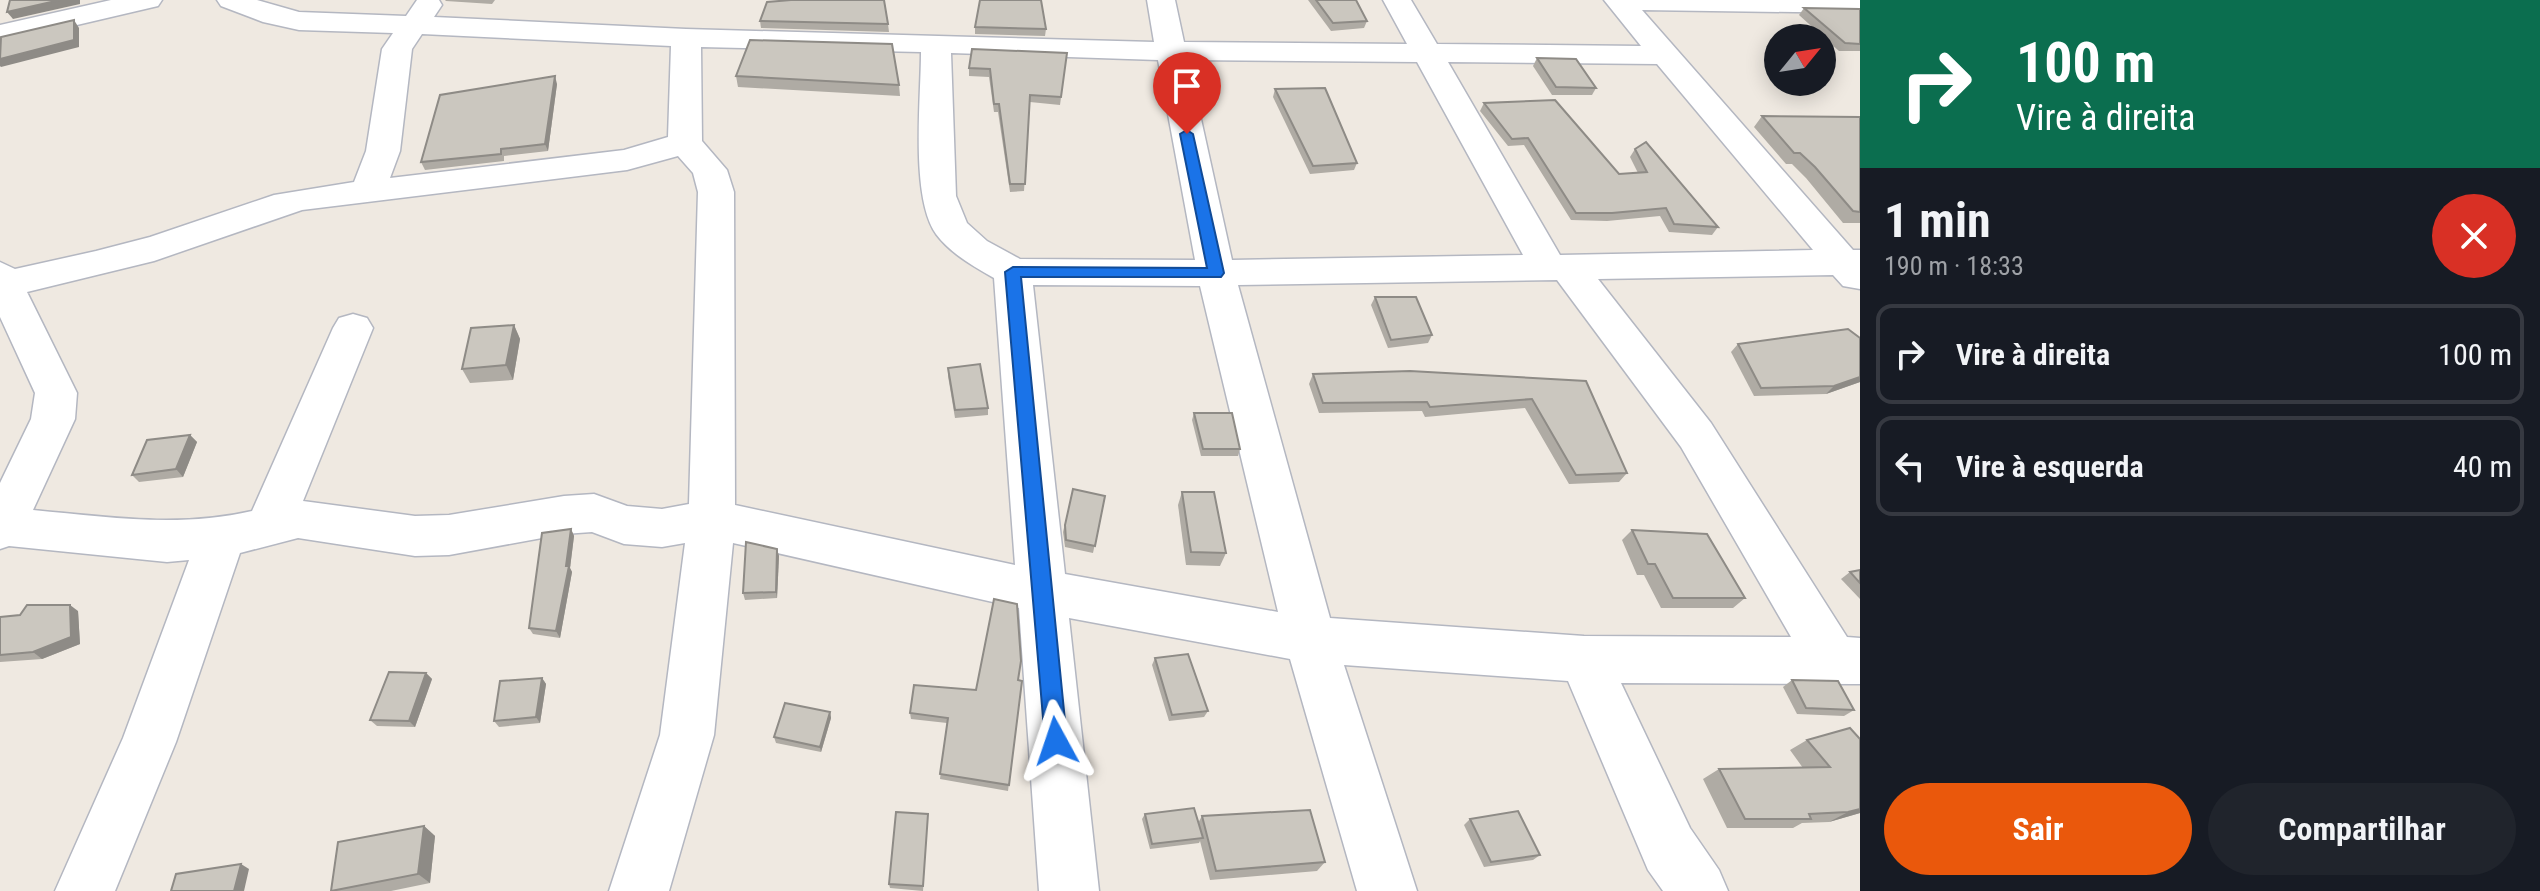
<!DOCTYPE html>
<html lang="pt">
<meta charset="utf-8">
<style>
:root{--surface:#171b24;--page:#20242c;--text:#f1f3f6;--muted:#9ea1a6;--line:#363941;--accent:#ea580c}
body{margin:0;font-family:"Roboto Condensed",sans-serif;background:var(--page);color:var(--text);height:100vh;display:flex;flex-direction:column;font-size:30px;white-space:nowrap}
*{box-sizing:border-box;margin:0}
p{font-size:26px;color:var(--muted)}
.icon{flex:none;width:44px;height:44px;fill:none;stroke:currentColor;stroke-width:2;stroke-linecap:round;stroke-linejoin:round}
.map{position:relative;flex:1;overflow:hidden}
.details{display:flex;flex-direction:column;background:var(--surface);width:680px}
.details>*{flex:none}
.top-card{background:#0b6e4f;color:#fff;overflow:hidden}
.needle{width:52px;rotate:60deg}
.fabs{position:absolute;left:1764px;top:24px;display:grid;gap:16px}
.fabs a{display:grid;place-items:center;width:72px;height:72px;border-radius:50%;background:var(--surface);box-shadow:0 4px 20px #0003;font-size:40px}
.pin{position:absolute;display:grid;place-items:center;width:68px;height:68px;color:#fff;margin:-82px -34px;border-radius:50% 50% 50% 0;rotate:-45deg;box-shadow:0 0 8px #0007}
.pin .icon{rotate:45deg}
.me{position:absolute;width:88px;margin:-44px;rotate:355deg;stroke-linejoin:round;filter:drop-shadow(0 0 6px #0008)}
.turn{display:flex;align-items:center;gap:28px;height:168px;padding:0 24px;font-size:36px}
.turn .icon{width:104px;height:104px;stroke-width:2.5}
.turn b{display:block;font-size:56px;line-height:68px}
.round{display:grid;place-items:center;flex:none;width:84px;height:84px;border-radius:42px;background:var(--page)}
.summary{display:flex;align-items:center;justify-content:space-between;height:136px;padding:0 24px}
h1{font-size:48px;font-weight:700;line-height:60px}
.action{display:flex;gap:16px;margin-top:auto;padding:16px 24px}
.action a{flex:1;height:92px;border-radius:48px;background:var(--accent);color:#fff;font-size:32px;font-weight:700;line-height:92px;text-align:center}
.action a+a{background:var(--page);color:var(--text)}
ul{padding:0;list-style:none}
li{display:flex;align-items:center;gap:24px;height:100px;margin:0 16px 12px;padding:0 8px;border:4px solid var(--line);border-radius:16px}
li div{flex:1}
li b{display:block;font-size:30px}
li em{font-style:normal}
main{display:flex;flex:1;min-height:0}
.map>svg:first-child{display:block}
</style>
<main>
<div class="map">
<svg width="1860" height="891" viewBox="0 0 1860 891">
<rect width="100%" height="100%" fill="#efe9e1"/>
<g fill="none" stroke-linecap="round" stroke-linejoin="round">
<!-- minor casing -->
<g stroke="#b4b7c1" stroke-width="3">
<g id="minor">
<polygon points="111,0 162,0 158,6 0,43 0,25"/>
<path d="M217 0H257L299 12 406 16 417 0H439L442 5 434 17 686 29 1154 42 1147 0H1175L1184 42 1407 44 1383 0H1411L1437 44 1641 46 1604 0H1860V13L1642 10 1853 250H1860V289L1843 286 1833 275 1598 279 1711 423 1847 637 1860 638V684L1621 683 1690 828 1719 870 1728 891H1663L1648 870 1568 681 1344 665 1417 891H1357L1290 659 1069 618 1099 891H1039L1019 608 733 543 714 735 669 891H609L660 735 685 543 662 547 624 544 592 532 564 534 449 555 415 556 298 538 240 553 176 742 115 891H55L123 738 189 560 167 562 9 546 0 549V483L31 419 35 393 0 317V262L15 269 96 251 150 237 274 195 354 182 366 151 382 49 393 33 299 30 263 22 221 6ZM422 34 671 46 668 137 624 150 390 178 400 151 412 49ZM701 47 921 52C921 99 910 197 936 234 951 254 973 266 994 278L1015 565 735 505 734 192 727 170 702 141ZM951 53 1158 60 1195 260 1020 259 987 241 967 223 956 196ZM1188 60 1417 62 1523 255 1232 260ZM1448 62 1657 64 1813 250 1560 255ZM678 156 693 173 698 192 689 504 662 509 627 506 594 494 564 496 449 515 415 516 303 501 373 328 367 318 353 314 339 318 333 328 252 511C179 528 107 517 33 510L75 419 77 393 27 292 154 261 302 210 627 170ZM1557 280 1681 447 1791 637 1584 636 1330 618 1238 285ZM1033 285 1200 286 1278 612 1065 574Z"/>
</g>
</g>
<!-- minor -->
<use href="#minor" fill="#fff" fill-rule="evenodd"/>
</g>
<!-- wall -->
<g fill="#afaba4">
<polygon points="445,0 495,0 492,4 446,1"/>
<polygon points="1308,0 1356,0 1367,21 1364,28 1331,31"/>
<polygon points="1804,8 1860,9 1860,51 1839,51 1799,15"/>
<polygon points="760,21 888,24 889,32 761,28"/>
<polygon points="975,27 1046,29 1045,36 975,34"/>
<polygon points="1067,53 1060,105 1030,102 1024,191 1010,192 998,112 994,112 989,77 969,76 969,68"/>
<polygon points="1537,58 1596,88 1592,95 1552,95 1533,66"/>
<polygon points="736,76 899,85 900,96 738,87"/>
<polygon points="557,84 548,151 504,156 504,161 425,170 421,162"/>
<polygon points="1275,89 1357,163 1354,170 1310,174 1273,97"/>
<polygon points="1484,103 1619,174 1638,173 1630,157 1635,149 1718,227 1712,235 1669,232 1660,216 1607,221 1571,220 1524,145 1508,146 1480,111"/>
<polygon points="1762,116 1860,117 1860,223 1843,223 1806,178 1792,164 1786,164 1754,127"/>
<polygon points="1375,297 1432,335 1428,343 1388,348 1371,305"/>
<polygon points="514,325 520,339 513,380 470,383 462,369"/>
<polygon points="1738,344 1860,382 1826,394 1754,396 1731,352"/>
<polygon points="948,368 988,408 988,415 955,418 948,376"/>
<polygon points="1313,374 1586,381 1627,473 1619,482 1569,484 1525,408 1425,417 1422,411 1319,413 1309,384"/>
<polygon points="1194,413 1240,449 1238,456 1201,456 1192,420"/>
<polygon points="190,435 197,442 183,477 139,482 132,475"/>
<polygon points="1073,489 1105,496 1093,553 1065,547 1063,532"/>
<polygon points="1182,492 1226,553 1220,566 1186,565 1178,505"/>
<polygon points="571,529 574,536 570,568 572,572 560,638 533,634 529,628"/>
<polygon points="1632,530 1745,598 1733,608 1661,608 1644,575 1637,575 1622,540"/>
<polygon points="777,549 779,556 777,598 745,600 743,593"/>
<polygon points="1860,570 1860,599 1841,579 1850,572"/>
<polygon points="78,611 80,644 42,659 0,662 0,617"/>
<polygon points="1155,658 1208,711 1204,717 1169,721 1152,665"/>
<polygon points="426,673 432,679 415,727 377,726 370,720"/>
<polygon points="542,678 546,684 540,723 499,727 494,721"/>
<polygon points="1018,680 1022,681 1008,791 940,779 947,723 911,719 910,713 976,690"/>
<polygon points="1792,680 1854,710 1844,716 1797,714 1783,687"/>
<polygon points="830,712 831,718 821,752 776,743 774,737"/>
<polygon points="1860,739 1860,813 1829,822 1802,823 1793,828 1727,828 1703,779 1719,769 1803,768 1790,750 1807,740"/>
<polygon points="928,814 923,891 890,888 889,884"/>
<polygon points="1145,814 1198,823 1202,816 1325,862 1317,871 1210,880 1200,841 1199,843 1150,849 1142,819"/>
<polygon points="1470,819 1540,855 1533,860 1484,867 1464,825"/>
<polygon points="424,826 435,836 430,883 391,891 331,891"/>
</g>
<!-- shaded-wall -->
<g fill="#8e8b86">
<polygon points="60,0 80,0 80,4 13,19 7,12"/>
<polygon points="74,20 79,28 79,47 1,67 0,66 0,59"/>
<polygon points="555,76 557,84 548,151 545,144"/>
<polygon points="514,325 520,339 513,380 506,365"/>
<polygon points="1860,377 1860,382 1826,394 1834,386"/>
<polygon points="190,435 197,442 183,477 176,469"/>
<polygon points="571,529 574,536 570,568 572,572 560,638 556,631"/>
<polygon points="777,549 779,556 777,598 776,592"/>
<polygon points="70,605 78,611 80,644 42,659 33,652"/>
<polygon points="426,673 432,679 415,727 409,721"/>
<polygon points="542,678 546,684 540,723 536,717"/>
<polygon points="830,712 831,718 821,752 820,747"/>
<polygon points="1860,809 1860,813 1829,822 1848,812"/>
<polygon points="424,826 435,836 430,883 418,874"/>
<polygon points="241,864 249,869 244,891 234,891"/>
</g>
<!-- building -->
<g fill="#cbc7bf" stroke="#8e8b86" stroke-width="2">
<polygon points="10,0 60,0 7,12"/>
<polygon points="791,0 884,0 888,24 760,21 767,2"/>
<polygon points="980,0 1041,0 1046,29 975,27"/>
<polygon points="1316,0 1356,0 1367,21 1333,23"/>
<polygon points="1804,8 1860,9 1860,44 1845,43"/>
<polygon points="74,20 74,40 0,59 1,37"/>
<polygon points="750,40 892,44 899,85 736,76"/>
<polygon points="972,49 1067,53 1061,97 1030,95 1025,184 1010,184 999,104 994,104 990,69 969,68"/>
<polygon points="1537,58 1576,59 1596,88 1556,87"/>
<polygon points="555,76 545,144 501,149 501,154 421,162 440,95"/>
<polygon points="1325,88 1357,163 1313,166 1275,89"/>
<polygon points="1555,100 1619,174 1647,172 1635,149 1646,142 1718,227 1674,224 1666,208 1612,213 1576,213 1528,138 1512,139 1484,103"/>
<polygon points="1762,116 1860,117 1860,212 1853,211 1815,167 1800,153 1794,153"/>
<polygon points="1375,297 1416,297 1432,335 1391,340"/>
<polygon points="514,325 506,365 462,369 471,328"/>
<polygon points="1848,329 1860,338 1860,377 1834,386 1761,388 1738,344"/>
<polygon points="980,364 988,408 955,410 948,368"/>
<polygon points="1410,371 1586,381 1627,473 1576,475 1532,399 1430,407 1427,402 1323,403 1313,374"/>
<polygon points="1194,413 1232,413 1240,449 1203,449"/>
<polygon points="190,435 176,469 132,475 147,440"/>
<polygon points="1073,489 1105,496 1095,546 1066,540 1065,525"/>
<polygon points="1182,492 1214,492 1226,553 1191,552"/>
<polygon points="571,529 566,566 569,566 556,631 529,628 542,533"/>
<polygon points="1632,530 1707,534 1745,598 1673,598 1655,564 1648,564"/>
<polygon points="746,542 777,549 776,592 743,593"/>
<polygon points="1860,570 1860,583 1850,572"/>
<polygon points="994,599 1017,604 1021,661 1018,680 1022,681 1009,785 940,774 948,718 910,713 914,685 976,690"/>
<polygon points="27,605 70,605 71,637 33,652 0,655 0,617 20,615"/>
<polygon points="1188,654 1208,711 1172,715 1155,658"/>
<polygon points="389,672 426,673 409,721 370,720"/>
<polygon points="542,678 536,717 494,721 500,681"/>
<polygon points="1792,680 1838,681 1854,710 1806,708"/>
<polygon points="785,703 830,712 820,747 774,737"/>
<polygon points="1850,728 1860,739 1860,809 1848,812 1809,814 1811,819 1745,819 1719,769 1830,767 1807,740"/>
<polygon points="1194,808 1203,838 1152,844 1145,814"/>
<polygon points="1310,810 1325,862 1216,871 1202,816"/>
<polygon points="1518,811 1540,855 1491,862 1470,819"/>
<polygon points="896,812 928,814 923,886 889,884"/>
<polygon points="424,826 418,874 331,891 338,842"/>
<polygon points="241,864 234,891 171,891 176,874"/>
</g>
<!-- route -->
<polygon fill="#1a73e8" stroke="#114b97" stroke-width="2" points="1187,130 1193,134 1224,273 1221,277 1021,277 1067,741 1064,749 1056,752 1048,749 1045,741 1005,272 1013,267 1207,268 1180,134"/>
</svg>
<div class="fabs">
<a><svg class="needle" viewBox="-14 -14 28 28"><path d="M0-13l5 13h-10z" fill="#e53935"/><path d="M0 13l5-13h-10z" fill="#9ea1a6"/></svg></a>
</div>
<div class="pin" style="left:1187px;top:134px;background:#d93025"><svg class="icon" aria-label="arrive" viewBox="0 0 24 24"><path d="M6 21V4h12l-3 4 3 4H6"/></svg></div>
<svg class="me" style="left:1056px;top:741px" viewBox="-20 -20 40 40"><path d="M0-17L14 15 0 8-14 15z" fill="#1a73e8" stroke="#fff" stroke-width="4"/></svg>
</div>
<section class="details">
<div class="top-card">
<div class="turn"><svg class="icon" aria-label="right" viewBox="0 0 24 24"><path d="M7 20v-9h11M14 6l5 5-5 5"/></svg><div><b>100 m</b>Vire à direita</div></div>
</div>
<div class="summary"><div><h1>1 min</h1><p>190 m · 18:33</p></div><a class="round" style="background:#d93025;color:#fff"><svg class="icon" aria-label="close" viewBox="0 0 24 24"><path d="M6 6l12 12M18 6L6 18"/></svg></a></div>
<ul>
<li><svg class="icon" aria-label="right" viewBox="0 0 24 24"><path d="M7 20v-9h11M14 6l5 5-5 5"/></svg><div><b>Vire à direita</b></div><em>100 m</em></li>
<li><svg class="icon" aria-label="left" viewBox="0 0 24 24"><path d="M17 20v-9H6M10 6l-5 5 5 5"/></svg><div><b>Vire à esquerda</b></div><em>40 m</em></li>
</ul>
<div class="action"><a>Sair</a><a>Compartilhar</a></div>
</section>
</main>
